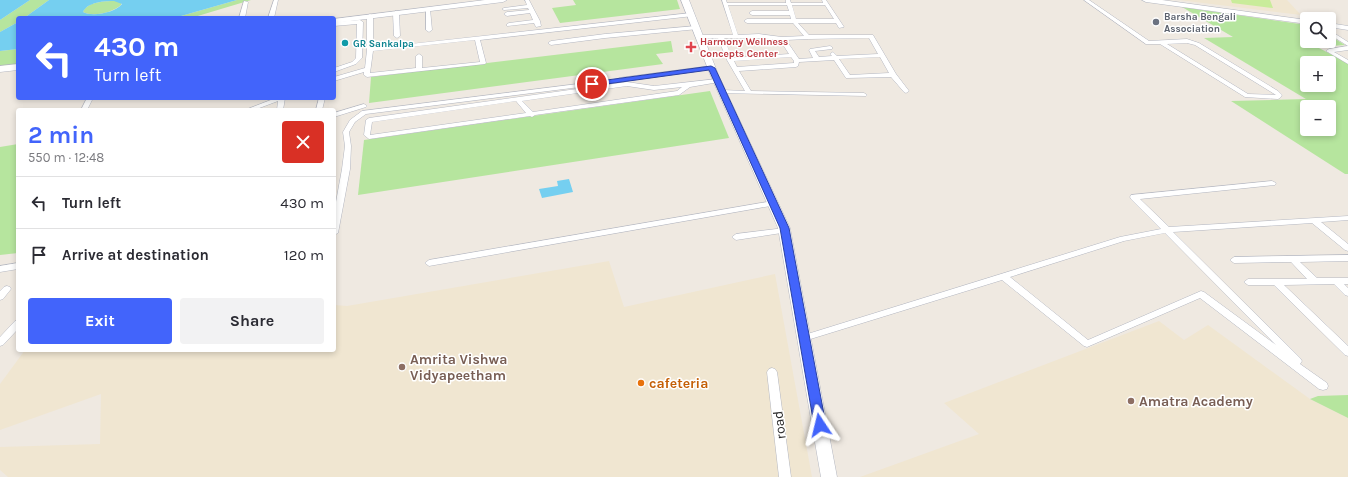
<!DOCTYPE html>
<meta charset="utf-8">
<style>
:root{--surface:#fff;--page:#f2f2f3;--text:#2b2b33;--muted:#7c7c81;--line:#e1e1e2;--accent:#4264fb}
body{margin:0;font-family:Karla,sans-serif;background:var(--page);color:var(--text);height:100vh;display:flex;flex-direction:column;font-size:15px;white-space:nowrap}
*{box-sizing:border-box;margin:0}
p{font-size:13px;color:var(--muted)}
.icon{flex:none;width:22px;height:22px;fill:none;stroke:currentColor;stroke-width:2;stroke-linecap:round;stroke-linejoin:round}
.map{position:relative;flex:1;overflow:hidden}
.side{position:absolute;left:16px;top:108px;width:320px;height:244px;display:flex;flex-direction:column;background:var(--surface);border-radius:4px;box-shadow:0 2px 6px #0003}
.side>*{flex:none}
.top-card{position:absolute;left:16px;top:16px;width:320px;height:84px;border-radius:4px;box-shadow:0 2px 6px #0003;background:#4264fb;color:#fff;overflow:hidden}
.tools{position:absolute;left:1300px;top:12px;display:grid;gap:8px}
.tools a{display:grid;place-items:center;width:36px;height:36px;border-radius:4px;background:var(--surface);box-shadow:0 2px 6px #0003;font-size:20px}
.pin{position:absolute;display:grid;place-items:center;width:34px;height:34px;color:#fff;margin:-17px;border:2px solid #fff;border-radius:50%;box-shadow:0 1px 4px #0007}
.me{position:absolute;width:44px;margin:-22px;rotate:350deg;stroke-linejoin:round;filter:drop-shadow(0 0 3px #0008)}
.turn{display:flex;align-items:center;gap:14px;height:84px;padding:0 12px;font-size:18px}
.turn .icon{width:52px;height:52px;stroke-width:2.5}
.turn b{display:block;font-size:28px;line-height:34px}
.round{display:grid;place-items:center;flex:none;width:42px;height:42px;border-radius:4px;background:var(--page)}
.head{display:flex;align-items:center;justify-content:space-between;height:68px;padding:0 12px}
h1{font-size:24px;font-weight:700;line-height:30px;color:var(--accent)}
.action{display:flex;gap:8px;margin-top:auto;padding:8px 12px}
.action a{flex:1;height:46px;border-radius:4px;background:var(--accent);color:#fff;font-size:16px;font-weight:700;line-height:46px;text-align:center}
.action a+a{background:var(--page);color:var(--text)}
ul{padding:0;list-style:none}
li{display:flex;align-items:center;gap:12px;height:52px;padding:0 12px;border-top:1px solid var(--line)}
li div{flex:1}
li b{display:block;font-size:15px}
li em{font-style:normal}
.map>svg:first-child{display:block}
</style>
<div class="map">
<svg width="1348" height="477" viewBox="0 0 1348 477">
<rect width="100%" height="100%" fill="#efe9e1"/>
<!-- education -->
<g fill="#f0e6d1">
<polygon points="1179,0 1287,0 1301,15"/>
<polygon points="609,261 624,307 775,274 812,477 8,477 0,470 0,447 100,444 101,394 0,430 0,384 25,350 334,350 334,305 347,306"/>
<polygon points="1159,321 1184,340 1208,325 1310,399 1348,418 1348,477 860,477 979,434 944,403"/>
</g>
<!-- green -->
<g fill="#b6e59e" fill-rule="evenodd">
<polygon points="30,0 49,0 24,18 18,18 18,22 0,32 0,20"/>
<polygon points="237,0 251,0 191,18 174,18"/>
<polygon points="573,0 677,0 680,9 560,23 552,8 576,5"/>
<path d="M117 1 121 3V5C112 13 93 17 83 12 87 1 107 1 117 1Z"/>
<path d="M1182 7 1307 25V41H1329V35L1345 45 1317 47 1348 63V174H1345L1231 101 1306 99 1204 38 1233 37ZM1307 63H1329V85H1307ZM1307 107H1329V129H1307Z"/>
<polygon points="671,41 673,52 656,54 663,64 369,103 371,77"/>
<polygon points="18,49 18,65 0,66 0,51"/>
<polygon points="710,91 729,138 358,195 364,140"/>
<polygon points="18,144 18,253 0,255 0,147"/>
<polygon points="1348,395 1348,418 1310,399 1318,396"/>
</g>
<!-- pitch -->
<polygon fill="#c9ec9a" points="1231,0 1270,0 1273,8 1232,3"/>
<!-- water -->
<g fill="#75cff0" fill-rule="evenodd">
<polygon points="0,0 30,0 0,20"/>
<path d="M49 0H237L174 18H24ZM114 1 122 4C115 13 92 17 83 12 87 2 105 1 114 1Z"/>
<polygon points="18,22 18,49 0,51 0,32"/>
<polygon points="569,179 573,192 542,198 539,189 558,186 557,181"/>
</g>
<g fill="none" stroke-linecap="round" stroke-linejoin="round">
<!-- street casing -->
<g stroke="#b4b7c1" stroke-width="1">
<g id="street">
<polygon points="274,0 278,0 274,18 268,18"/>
<polygon points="525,0 529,0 540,21 541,26 536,27 534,23 507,26 507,24 509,23 533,20 530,13 507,16 504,14 507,12 529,10 528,8 504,10 502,9 504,8 527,5"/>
<path d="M722 0H726L727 3H786V0H790L791 3H823L822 0H826L844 27 839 28 836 23H798L809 35H873L896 74 909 91 906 93 904 92 891 77 846 78 834 60 799 62 798 66 796 67 739 71 751 91 864 93 867 95 866 96 720 93V91L722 90 745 91 727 60 718 38 699 39 696 37 699 35H733ZM728 5H787L789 11H752L749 13 752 15H790L791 19H747L744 21 747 23H793L804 36 782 37 759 34 738 35ZM792 5H825L834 19H796ZM724 38H759L780 40 789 54 732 58ZM869 38 878 54 837 56 833 52 830 54 832 56 819 57 815 51 832 49V47L830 46 810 49 809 50 813 58 799 59 786 40 808 39ZM791 57 794 61V63L737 67 734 61ZM880 57 889 73 850 75 839 59Z"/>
<path d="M1084 0H1089L1149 41 1187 39 1199 43 1278 91 1282 95 1280 98 1278 99 1245 97 1160 44H1146ZM1187 43 1195 45 1276 95 1248 94 1167 44Z"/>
<polygon points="244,1 248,2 245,18 239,18"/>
<polygon points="426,8 430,9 432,30 429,32 426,30"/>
<polygon points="396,11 399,13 400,36 397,38 394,36 393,13"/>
<path d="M691 13 694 15 693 16 480 40 486 63 485 64 367 77 364 75V72L334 81V77L365 68 367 50V16L370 14 373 16V48ZM475 40 480 62 422 68V56L419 54 416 56V68L370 73 373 51Z"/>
<polygon points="360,20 363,22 362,58 356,64 334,72 334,68 352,62 356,58 357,24 334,26 334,22"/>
<polygon points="696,26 698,27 698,29 605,38 551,45 548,43 551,41 605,34"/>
<polygon points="1329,30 1348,42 1348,46 1329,34"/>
<polygon points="1348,46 1348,50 1334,52 1348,60 1348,64 1326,51 1329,49"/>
<polygon points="711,66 714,68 713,69 619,82 616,80 619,78"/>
<path d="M717 79 719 80V82L690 87 679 95 535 115 532 117 530 116 369 139 364 135 366 120 369 118 627 82 654 86ZM627 86 654 90 682 87 677 91 533 112 522 101ZM516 101 526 113 370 135 372 122Z"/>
<polygon points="586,83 588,84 588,86 366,114 355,122 349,132 351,146 350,169 338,233 334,235 334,213 342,169 345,146 343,132 350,120 362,111"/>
<polygon points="87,98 93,98 87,110 81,110"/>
<polygon points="276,98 285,98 283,110 277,110 278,101 254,110 245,110"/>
<polygon points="319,98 325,98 322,110 316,110"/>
<polygon points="364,104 367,106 366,107 334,117 334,113"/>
<path d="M1272 181 1276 183 1275 185 1140 199 1169 227 1348 216V220L1321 222 1348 244V251L1345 250 1312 223 1173 232 1300 358 1302 361 1300 364 1327 383 1328 386 1327 389 1323 390 1319 389 1200 298 1087 347 1084 346 1002 280 804 341 801 340 799 338 801 336 1120 237 1161 229 1131 199 1130 197 1131 195ZM1165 233 1276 345 1204 292 1201 291 1088 340 1010 277 1124 241Z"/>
<polygon points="773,201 777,203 776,205 429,266 425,263 429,260"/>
<polygon points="785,228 788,228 789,230 788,232 736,240 732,237 736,234"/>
<polygon points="1348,255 1348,261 1300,262 1317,278 1348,278 1348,284 1344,284 1348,288 1348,296 1345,295 1334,284 1284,285 1348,346 1348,356 1345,355 1274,285 1248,285 1244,282 1248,279 1307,279 1291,262 1234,263 1230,260 1234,257"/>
<polygon points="18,263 18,269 0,272 0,266"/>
<polygon points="7,286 10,287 11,289 3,299 0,300 0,291 4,287"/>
<polygon points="18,320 18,329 3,345 0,346 0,337 15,321"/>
<polygon points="772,368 775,369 777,372 791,477 779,477 767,372 769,369"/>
</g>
</g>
<!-- secondary casing -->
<g stroke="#b4b7c1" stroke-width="1">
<g id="secondary">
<polygon points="485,0 507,0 503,2 334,23 334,19"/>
<polygon points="681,0 689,0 718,74 790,228 837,477 821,477 778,228 710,74"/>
<polygon points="1142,0 1162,0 1307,20 1307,24 1146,2"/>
<polygon points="1329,23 1348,26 1348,30 1329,27"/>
<polygon points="18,64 18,70 0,72 0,66"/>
</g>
</g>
<!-- street -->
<use href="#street" fill="#fff" fill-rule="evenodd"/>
<!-- secondary -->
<use href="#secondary" fill="#fff" fill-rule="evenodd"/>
</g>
<!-- route -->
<polygon fill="#4264fb" stroke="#2b41a3" points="711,66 715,68 789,228 826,425 824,428 820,430 816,428 814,425 780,228 709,70 592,86 589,84 592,82"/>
<!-- markers -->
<circle fill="#6b7280" stroke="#fff" stroke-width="1.5" cx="1156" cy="22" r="4"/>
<circle fill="#0f9aa8" stroke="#fff" stroke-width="1.5" cx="345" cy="43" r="4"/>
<path fill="#e0444e" stroke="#fff" stroke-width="1.5" d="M689 41h4v4h4v4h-4v4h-4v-4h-4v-4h4z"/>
<g fill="#8d6e63" stroke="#fff" stroke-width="1.5">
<circle cx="402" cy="367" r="4"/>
<circle cx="1131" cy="401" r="4"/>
</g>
<circle fill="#e8710a" stroke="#fff" stroke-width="1.5" cx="641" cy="383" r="4"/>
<g text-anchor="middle" stroke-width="3" stroke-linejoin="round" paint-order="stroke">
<!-- far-worship labels -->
<g font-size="10" font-weight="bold" fill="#5b616d" stroke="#fff" text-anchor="start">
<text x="1164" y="20">Barsha Bengali<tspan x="1164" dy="12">Association</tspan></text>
</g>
<!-- far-health labels -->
<g font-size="10" font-weight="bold" fill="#be3a42" stroke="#fff" text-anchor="start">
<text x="700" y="45">Harmony Wellness<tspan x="700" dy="12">Concepts Center</tspan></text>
</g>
<!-- far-culture labels -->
<g font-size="10" font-weight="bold" fill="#0d838f" stroke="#fff" text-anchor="start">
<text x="353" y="47">GR Sankalpa</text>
</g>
<!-- near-education labels -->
<g font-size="14" font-weight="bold" fill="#785e54" stroke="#fff" text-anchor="start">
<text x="410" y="364">Amrita Vishwa<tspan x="410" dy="16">Vidyapeetham</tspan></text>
<text x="1139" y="406">Amatra Academy</text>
</g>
<!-- near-food labels -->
<g font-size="14" font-weight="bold" fill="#c56008" stroke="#fff" text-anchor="start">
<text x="649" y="388">cafeteria</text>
</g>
<!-- near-street labels -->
<g font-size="14" fill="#2e2e2e" stroke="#fff">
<text transform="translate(779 425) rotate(-97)" y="5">road</text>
</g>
</g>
</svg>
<div class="tools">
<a><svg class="icon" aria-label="search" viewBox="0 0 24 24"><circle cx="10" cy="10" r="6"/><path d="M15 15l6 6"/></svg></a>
<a>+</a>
<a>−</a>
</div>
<div class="pin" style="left:592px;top:84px;background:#d93025"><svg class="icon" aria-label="arrive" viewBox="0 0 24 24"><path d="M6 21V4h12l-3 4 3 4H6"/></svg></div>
<svg class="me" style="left:820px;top:425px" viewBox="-20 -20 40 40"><path d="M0-17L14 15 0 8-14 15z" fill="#4264fb" stroke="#fff" stroke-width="4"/></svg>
<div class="top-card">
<div class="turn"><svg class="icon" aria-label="left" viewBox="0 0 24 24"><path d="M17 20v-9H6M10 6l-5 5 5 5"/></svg><div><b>430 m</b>Turn left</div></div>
</div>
<section class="side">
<div class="head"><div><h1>2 min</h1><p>550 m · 12:48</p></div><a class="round" style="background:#d93025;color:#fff"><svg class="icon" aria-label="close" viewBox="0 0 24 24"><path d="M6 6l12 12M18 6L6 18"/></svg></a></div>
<ul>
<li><svg class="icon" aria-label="left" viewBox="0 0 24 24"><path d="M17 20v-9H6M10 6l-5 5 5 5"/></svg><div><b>Turn left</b></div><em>430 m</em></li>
<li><svg class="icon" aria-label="arrive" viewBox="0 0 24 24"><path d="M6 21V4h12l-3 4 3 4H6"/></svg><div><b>Arrive at destination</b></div><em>120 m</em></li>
</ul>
<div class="action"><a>Exit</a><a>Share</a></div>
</section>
</div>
